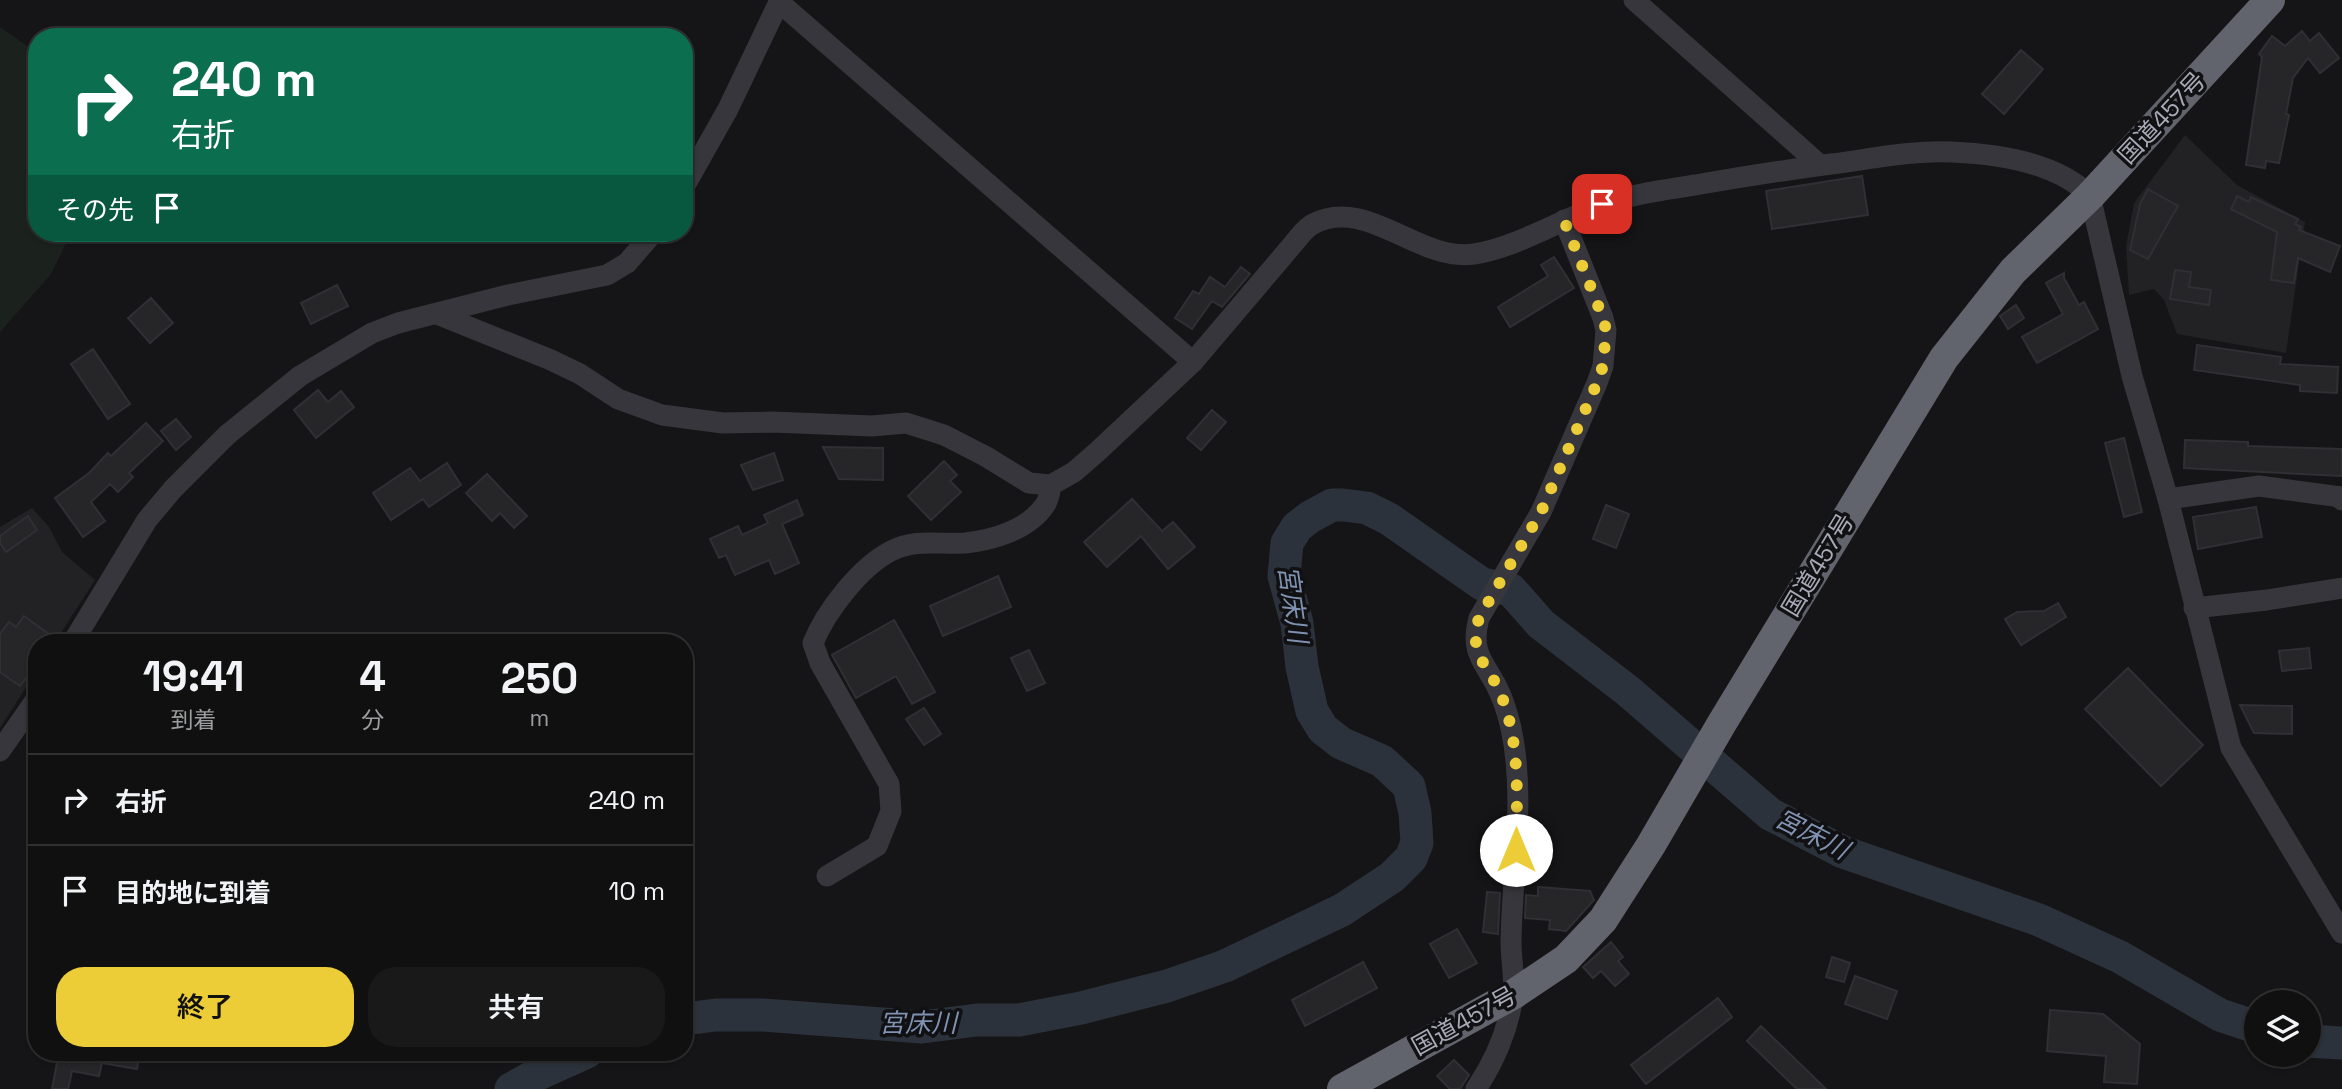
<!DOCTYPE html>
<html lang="ja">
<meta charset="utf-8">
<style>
:root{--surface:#101011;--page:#19191a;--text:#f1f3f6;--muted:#9c9d9f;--line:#303031;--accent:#eccd38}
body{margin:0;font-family:"Space Grotesk","Noto Sans JP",sans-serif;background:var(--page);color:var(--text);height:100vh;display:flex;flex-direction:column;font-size:26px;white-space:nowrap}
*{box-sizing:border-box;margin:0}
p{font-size:23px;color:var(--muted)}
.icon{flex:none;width:38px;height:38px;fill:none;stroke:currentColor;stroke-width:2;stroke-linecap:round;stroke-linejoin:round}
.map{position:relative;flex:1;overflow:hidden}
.details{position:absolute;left:28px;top:634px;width:665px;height:427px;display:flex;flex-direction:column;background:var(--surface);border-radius:28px;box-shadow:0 2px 5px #0004,0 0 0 2px var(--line)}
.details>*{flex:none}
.hud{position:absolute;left:28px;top:28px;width:665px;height:214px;border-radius:28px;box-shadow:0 2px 5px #0004,0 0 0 2px var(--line);background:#0b6e4f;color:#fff;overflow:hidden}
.buttons{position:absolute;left:2244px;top:990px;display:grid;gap:14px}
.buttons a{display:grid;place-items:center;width:77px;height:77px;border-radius:50%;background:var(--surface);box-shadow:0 2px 5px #0004,0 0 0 2px var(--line);font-size:35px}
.pin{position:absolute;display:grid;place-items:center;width:60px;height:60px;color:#fff;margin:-30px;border-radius:14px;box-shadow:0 4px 10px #0006}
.me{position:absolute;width:77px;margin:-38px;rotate:0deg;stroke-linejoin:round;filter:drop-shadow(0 0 5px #0008)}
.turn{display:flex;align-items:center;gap:24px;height:147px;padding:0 28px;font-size:32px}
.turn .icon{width:91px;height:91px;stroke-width:2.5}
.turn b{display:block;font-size:49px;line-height:60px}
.then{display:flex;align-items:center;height:66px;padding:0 28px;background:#0003;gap:14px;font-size:26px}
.eta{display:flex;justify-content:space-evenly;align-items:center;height:119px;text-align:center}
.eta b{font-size:42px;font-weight:600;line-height:49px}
.primary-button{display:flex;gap:14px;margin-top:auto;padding:14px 28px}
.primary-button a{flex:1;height:80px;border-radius:28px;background:var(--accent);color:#111;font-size:28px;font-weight:600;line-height:80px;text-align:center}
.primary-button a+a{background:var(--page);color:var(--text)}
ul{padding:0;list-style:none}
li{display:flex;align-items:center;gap:21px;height:91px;padding:0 28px;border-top:2px solid var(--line)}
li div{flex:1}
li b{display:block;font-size:26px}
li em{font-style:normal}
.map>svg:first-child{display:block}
</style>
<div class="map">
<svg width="2342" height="1089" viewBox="0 0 2342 1089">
<rect width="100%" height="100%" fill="#151517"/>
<!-- built -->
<g fill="#222124">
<polygon points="2185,135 2237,185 2305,222 2286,353 2177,334 2164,300 2154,289 2129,295 2126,246 2134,203"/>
<polygon points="32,508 49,527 62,552 95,580 55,642 37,642 37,670 0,728 0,527"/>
</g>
<!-- green -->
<polygon fill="#1b221d" points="0,27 37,53 37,233 71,233 51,274 0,332"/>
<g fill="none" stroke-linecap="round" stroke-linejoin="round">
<!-- river -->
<g stroke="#2c323b" stroke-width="33">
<polyline points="684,1019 716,1015 763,1015 922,1027 977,1020 1019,1020 1081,1008 1167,986 1225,966 1342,910 1392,877 1411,858 1417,843 1415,813 1409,786 1382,761 1341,743 1323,729 1312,711 1302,667 1297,623 1284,576 1287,543 1297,527 1310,517 1332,505 1343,505 1367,508 1389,519 1482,584 1511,590 1541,624 1628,691 1770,814 1843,852 2039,920 2120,957 2220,1015 2256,1027"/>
<polyline points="2308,1041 2342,1043"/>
<polyline points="511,1089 536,1075 587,1052"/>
</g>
</g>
<!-- building -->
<g fill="#262528" stroke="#302f33" stroke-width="2">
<polygon points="2302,31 2310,41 2319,33 2339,58 2320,73 2308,58 2293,78 2286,114 2289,115 2279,163 2266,161 2265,168 2246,165 2262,57 2259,54 2272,36 2285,46"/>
<polygon points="2021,50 2043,69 2004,114 1982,94"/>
<polygon points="1862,176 1868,215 1772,229 1766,191"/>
<polygon points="2148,189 2178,206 2148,259 2130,250 2140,204"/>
<polygon points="2237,196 2249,202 2251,197 2298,219 2295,224 2301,227 2299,230 2340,246 2330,272 2298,258 2294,283 2271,280 2277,232 2231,209"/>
<polygon points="1554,257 1574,288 1510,327 1498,307 1548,276 1541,265"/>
<polygon points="1241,267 1250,274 1222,307 1212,301 1192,329 1175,318 1193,291 1199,294 1210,277 1225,287"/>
<polygon points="2175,270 2191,272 2189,287 2211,290 2209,305 2170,299"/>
<polygon points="2064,273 2064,278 2079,305 2084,302 2098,329 2037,363 2022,337 2063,314 2046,283"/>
<polygon points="337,285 348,306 311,324 301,303"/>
<polygon points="151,298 173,323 150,343 128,318"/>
<polygon points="2016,305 2024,318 2008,329 2000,316"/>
<polygon points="2197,345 2281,357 2280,364 2338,367 2337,393 2300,391 2300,385 2194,370"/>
<polygon points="93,349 130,404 108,419 71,364"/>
<polygon points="318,390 328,402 341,391 354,407 316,438 294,410"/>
<polygon points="1212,410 1226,422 1201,450 1187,438"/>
<polygon points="176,419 191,437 176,450 161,431"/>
<polygon points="146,423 163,441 129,473 133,477 118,492 110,484 91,502 105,521 83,537 55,498 89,473 108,453 111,456"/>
<polygon points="2124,438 2142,512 2124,517 2105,443"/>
<polygon points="2185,440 2248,442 2248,446 2342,449 2342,476 2184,468"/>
<polygon points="823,447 883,448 883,480 839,479"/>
<polygon points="774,453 783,480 753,490 741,465"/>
<polygon points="944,461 957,475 950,481 961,492 931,520 908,496"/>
<polygon points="447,463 461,485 429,507 423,499 391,520 373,493 410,468 420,481"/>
<polygon points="487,474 527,516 514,528 500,513 492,521 466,493"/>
<polygon points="1132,499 1162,531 1173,522 1195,547 1168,569 1141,536 1107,567 1084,542"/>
<polygon points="797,500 803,515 782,524 799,563 775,574 769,560 735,575 726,555 719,558 710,539 738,526 742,535 768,523 764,515"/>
<polygon points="1606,505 1629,514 1616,548 1593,539"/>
<polygon points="2256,507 2262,537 2198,549 2193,517"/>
<polygon points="28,516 37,530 6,552 0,543 0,536"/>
<polygon points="998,576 1011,607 943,636 930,606"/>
<polygon points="2058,603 2066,617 2021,645 2005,619 2017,612 2044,611"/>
<polygon points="24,616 60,642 37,642 37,663 20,686 0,672 0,634 9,622 16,627"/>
<polygon points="894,620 935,692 912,704 896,676 856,698 832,655"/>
<polygon points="2309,648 2311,668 2282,671 2279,651"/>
<polygon points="1029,650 1045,683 1027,691 1011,658"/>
<polygon points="2128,668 2203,745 2161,786 2085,709"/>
<polygon points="2240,705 2292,706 2292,734 2254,733"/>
<polygon points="924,708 941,734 924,745 906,719"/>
<polygon points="1538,887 1590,891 1594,900 1566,931 1549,929 1550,920 1525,918 1526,895 1538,896"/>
<polygon points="1487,892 1500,893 1498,934 1483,932"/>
<polygon points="1457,929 1477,963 1449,978 1430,944"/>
<polygon points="1611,942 1623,957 1618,961 1629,974 1615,986 1601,971 1593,978 1583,967"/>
<polygon points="1832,957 1850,963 1844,982 1826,977"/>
<polygon points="1363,962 1377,988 1305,1026 1292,1000"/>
<polygon points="1855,976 1897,991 1887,1019 1845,1004"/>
<polygon points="1718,998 1732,1017 1646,1084 1631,1065"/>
<polygon points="2050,1010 2103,1014 2140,1044 2137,1084 2104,1082 2106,1056 2047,1051"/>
<polygon points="1761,1026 1826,1089 1797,1089 1747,1041"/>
<polygon points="59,1052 140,1052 137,1069 102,1063 99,1076 72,1071 68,1089 52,1089"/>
<polygon points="1454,1060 1469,1075 1460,1089 1450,1089 1437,1076"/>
</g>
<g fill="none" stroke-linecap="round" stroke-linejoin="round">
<!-- minor -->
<g stroke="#36363c" stroke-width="21">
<polyline points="1634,0 1820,165"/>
<polyline points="779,2 1193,362"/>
<polyline points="684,187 728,109 780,0"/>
<path d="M437 314 551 360 580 374 618 399 662 415 723 423 772 422 872 426 906 423 944 435 985 456 1029 483 1051 485 1074 472 1097 452 1193 362 1294 243C1299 237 1305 228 1313 224 1367 196 1418 262 1474 254 1517 248 1569 215 1612 201 1639 193 1668 189 1695 185 1741 177 1786 170 1831 164 1871 159 1912 150 1952 152 1998 154 2057 162 2090 196L2132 376 2168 499 2231 748 2342 933"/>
<polyline points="2168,499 2259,486 2341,497 2342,500"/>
<polyline points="2194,608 2267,600 2342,588"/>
<polyline points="73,642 147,520 173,489 227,435 300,376 372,333 398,323 508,295 607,275 627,263 653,233"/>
<polyline points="0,751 37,698"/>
<path d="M827 876 877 846 891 811 889 784 820 663 813 643C826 611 860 567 891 551 916 538 940 545 965 543 993 540 1028 530 1045 505 1049 500 1050 491 1051 485"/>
<path d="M1476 1089C1494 1062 1509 1028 1513 995 1515 978 1511 959 1511 942 1512 871 1526 798 1511 728 1508 715 1503 699 1497 687 1483 660 1470 652 1479 618L1541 512 1597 383 1603 366 1606 330 1603 318 1564 220"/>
</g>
<!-- highway -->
<polyline stroke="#62646d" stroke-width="30" points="1342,1089 1514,994 1566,959 1603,920 1651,845 1722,723 1944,358 2013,271 2090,196 2270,0"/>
</g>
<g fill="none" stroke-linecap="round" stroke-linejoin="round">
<!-- route -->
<path stroke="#eccd38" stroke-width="12" stroke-dasharray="0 21.6" d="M1516 850C1517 797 1521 737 1498 688 1484 660 1469 653 1479 618L1541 512 1597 383 1603 366 1606 330 1603 318 1564 220 1602 204"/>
</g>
<g text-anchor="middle" stroke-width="7" stroke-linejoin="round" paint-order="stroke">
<!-- street labels -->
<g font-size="24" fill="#a7aab7" stroke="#111012">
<text transform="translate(2162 118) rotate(-47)" y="8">国道457号</text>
<text transform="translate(1818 565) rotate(-59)" y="8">国道457号</text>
<text transform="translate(1464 1021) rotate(-29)" y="8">国道457号</text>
</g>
<!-- water labels -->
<g font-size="26" font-style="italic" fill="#7f92b1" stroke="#111012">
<text transform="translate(1293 604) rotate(82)" y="9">宮床川</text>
<text transform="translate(1812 834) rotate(27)" y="9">宮床川</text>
<text x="918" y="1032">宮床川</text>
</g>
</g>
</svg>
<div class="buttons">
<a><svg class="icon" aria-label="layers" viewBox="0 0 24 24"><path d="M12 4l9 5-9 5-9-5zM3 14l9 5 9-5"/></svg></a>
</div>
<div class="pin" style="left:1602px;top:204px;background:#d93025"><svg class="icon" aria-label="arrive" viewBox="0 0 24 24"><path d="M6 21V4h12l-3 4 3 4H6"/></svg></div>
<svg class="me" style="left:1516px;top:850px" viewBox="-20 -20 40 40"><circle r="19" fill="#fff"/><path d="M0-13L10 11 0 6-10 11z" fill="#eccd38"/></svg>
<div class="hud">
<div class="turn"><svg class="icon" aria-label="right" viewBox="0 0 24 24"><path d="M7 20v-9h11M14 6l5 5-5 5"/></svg><div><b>240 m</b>右折</div></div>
<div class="then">その先<svg class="icon" aria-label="arrive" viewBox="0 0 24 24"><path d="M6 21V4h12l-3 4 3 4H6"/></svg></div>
</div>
<section class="details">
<div class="eta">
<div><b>19:41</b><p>到着</p></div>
<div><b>4</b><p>分</p></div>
<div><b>250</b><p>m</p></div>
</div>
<ul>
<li><svg class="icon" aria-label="right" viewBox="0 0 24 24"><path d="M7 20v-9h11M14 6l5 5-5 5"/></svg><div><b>右折</b></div><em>240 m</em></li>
<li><svg class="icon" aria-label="arrive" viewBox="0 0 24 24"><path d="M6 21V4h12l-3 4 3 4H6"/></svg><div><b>目的地に到着</b></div><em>10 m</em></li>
</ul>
<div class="primary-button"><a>終了</a><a>共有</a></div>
</section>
</div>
